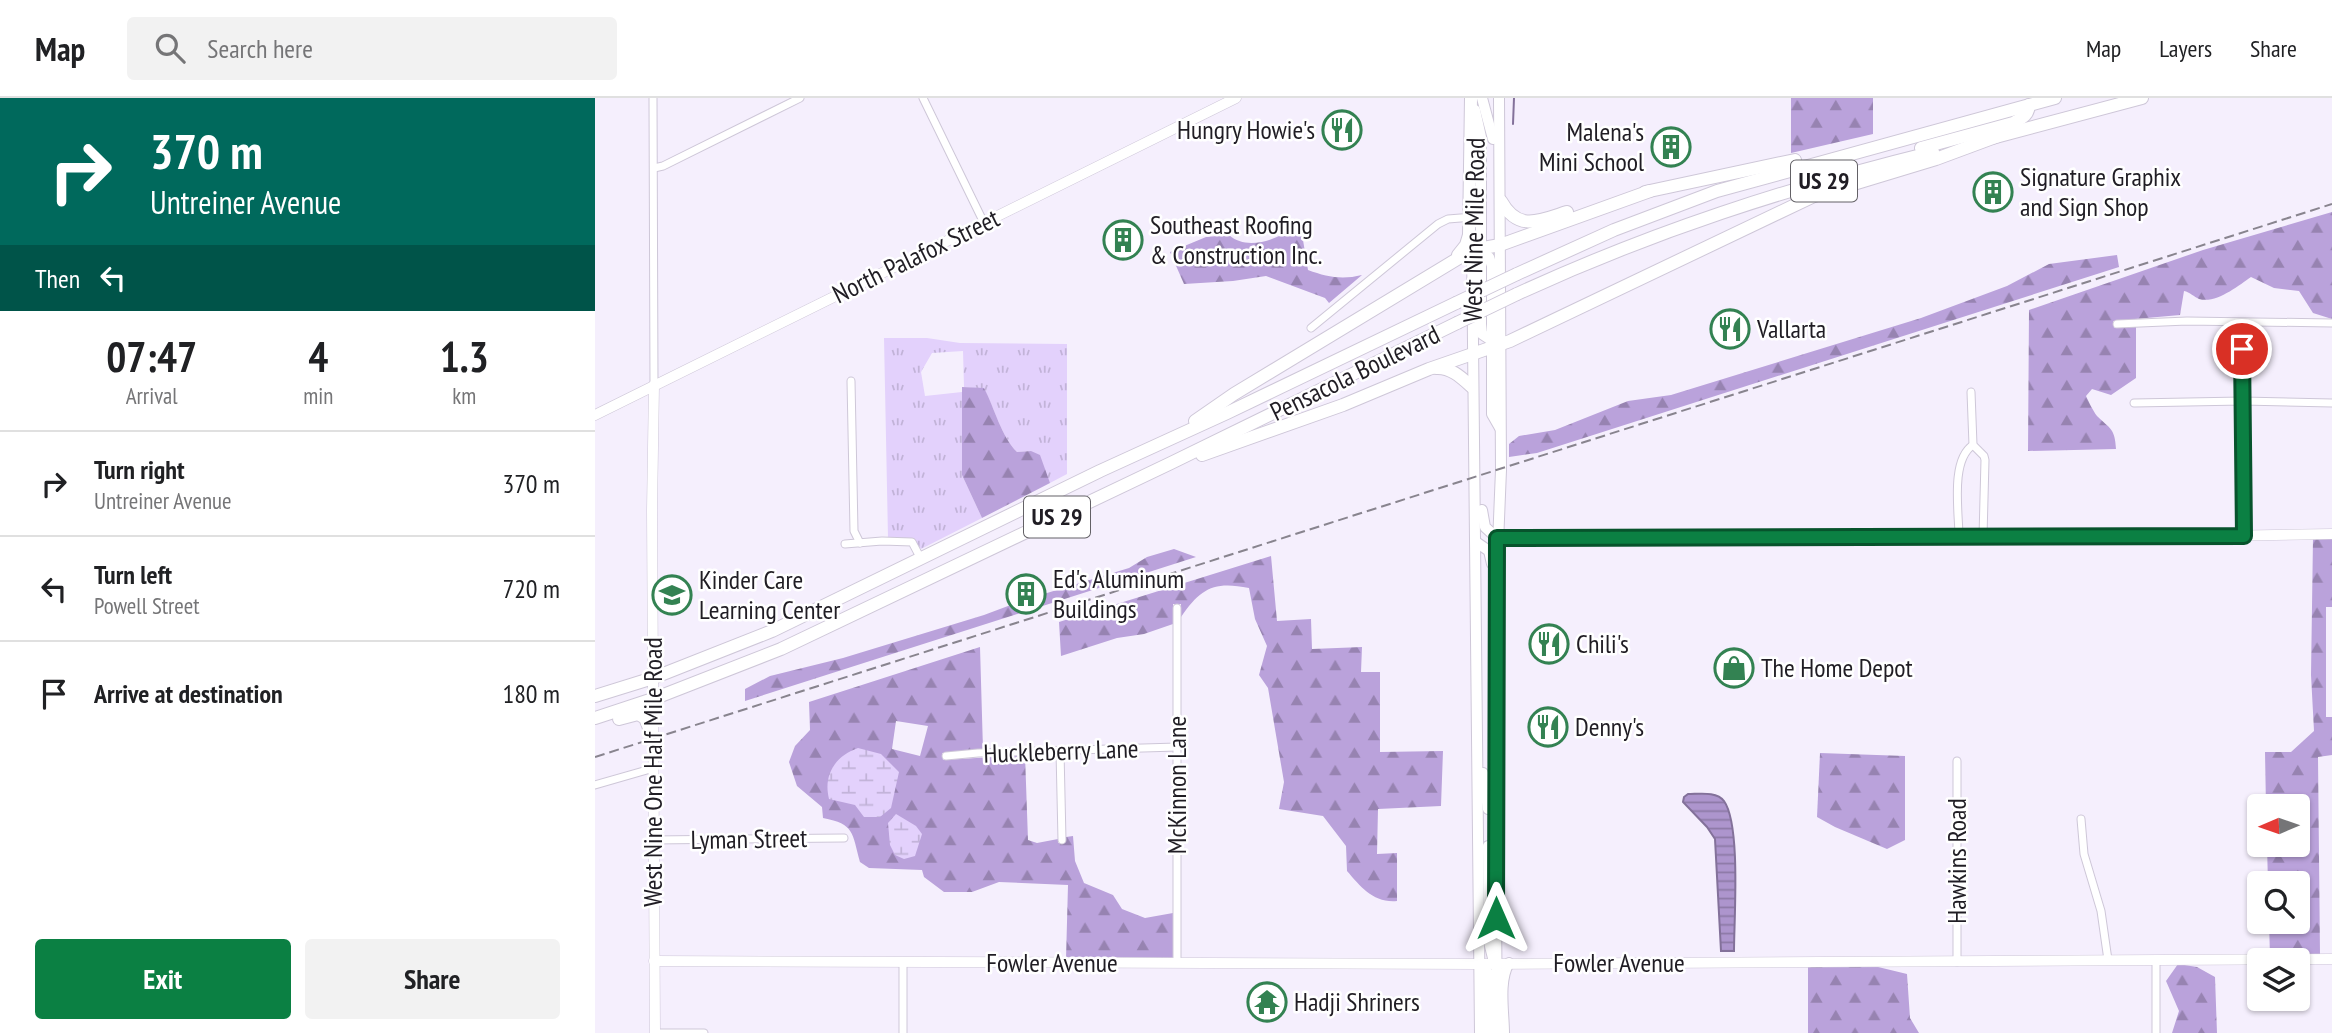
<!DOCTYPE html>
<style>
:root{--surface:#fff;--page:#f2f2f2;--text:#202124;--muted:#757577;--line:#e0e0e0;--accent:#0b8043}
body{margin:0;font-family:"PT Sans Narrow",sans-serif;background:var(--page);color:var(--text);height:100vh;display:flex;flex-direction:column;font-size:26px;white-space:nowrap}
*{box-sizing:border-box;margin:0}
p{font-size:23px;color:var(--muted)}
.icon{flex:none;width:38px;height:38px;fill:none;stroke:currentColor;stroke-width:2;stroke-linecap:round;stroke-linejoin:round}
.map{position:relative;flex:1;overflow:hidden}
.sheet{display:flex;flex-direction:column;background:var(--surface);width:595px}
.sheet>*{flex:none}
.hud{background:#00695c;color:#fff;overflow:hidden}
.needle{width:46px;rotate:268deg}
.controls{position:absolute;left:1652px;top:696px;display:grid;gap:14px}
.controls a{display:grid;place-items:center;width:63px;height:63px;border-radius:7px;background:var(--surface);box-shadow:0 2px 5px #0004;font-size:35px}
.pin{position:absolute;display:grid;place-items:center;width:60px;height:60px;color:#fff;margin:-30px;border:4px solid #fff;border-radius:50%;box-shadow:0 2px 7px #0007}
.me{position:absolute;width:77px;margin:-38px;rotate:0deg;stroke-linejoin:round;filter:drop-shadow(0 0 5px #0008)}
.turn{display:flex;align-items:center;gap:24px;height:147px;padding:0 35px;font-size:32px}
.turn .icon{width:91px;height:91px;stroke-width:2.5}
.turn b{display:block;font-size:49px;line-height:60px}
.then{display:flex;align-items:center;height:66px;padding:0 35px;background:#0003;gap:14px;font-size:26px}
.eta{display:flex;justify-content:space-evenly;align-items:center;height:119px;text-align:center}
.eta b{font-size:42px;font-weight:800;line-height:49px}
.cta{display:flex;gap:14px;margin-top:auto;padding:14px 35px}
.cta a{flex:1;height:80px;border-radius:7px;background:var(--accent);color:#fff;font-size:28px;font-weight:800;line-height:80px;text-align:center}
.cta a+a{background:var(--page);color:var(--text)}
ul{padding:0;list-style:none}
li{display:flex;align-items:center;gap:21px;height:105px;padding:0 35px;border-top:2px solid var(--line)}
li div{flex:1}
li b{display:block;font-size:26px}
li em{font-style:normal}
header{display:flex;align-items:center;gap:42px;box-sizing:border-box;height:98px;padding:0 35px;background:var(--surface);border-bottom:2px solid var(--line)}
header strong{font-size:33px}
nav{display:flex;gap:38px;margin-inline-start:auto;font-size:24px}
.search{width:490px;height:63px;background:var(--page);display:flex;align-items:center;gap:18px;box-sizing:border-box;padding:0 24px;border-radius:7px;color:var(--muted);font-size:26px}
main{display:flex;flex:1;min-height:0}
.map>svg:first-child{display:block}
</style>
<header>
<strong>Map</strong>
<div class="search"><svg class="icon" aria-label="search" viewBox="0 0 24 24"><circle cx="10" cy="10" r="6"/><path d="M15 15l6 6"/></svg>Search here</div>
<nav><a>Map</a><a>Layers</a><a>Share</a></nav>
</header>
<main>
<section class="sheet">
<div class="hud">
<div class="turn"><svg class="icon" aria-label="right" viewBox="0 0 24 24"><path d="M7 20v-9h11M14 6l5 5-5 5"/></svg><div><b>370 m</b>Untreiner Avenue</div></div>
<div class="then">Then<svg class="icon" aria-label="left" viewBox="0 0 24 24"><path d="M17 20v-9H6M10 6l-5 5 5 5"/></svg></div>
</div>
<div class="eta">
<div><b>07:47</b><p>Arrival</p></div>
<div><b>4</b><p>min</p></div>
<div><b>1.3</b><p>km</p></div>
</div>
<ul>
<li><svg class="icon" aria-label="right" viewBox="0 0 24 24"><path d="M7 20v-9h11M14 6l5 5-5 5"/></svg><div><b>Turn right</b><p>Untreiner Avenue</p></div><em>370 m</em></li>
<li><svg class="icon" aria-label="left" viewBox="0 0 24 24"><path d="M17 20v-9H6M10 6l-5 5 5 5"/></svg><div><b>Turn left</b><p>Powell Street</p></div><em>720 m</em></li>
<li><svg class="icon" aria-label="arrive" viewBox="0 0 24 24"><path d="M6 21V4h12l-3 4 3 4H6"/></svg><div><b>Arrive at destination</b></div><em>180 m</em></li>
</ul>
<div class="cta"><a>Exit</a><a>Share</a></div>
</section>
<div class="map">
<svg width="1737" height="935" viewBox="0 0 1737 935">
<defs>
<pattern id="grass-tufts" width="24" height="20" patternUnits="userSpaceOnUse" patternTransform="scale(1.75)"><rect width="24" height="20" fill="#e3d1fc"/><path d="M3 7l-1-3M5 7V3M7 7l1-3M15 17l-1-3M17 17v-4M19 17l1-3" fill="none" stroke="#c2b3d8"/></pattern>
<pattern id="forest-firs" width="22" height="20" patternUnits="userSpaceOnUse" patternTransform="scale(1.75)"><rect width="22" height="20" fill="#baa2db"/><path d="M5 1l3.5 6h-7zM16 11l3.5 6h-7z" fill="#9783b1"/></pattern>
<pattern id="wetland-marsh" width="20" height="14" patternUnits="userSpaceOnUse" patternTransform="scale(1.75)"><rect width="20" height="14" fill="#e3d1fc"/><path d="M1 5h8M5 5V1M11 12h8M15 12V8" fill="none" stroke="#c2b3d8"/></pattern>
<pattern id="water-rules" width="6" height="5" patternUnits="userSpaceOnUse" patternTransform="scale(1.75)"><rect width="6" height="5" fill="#ad95cd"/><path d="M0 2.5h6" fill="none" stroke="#8c79a6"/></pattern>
</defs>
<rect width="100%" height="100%" fill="#f5effd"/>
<!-- grass -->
<path fill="url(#grass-tufts)" d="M289 240H332L365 245 472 246V376L455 385 436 353 422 354C406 338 400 311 389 291L369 289 368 253 337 255 326 274 330 298 367 294V377L387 420 326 451C318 437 309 441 293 440Z"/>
<!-- forest -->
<g fill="url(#forest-firs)" fill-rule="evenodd">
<polygon points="1196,0 1278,0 1278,36 1196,55"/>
<path d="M1737 114V221L1718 215 1704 193 1679 190 1656 179C1643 188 1621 206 1604 201 1599 199 1595 194 1589 193L1585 217 1518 223 1519 230 1541 229V280L1516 297 1497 291 1491 298C1494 304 1498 313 1502 318 1515 331 1520 330 1521 351L1433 353 1434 212 1608 152Z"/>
<path d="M705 124 713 172C732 179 747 182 767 177L734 205 730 200 671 178 638 183 589 186 575 154 611 139 634 137C654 155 689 139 705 124Z"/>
<polygon points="1522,157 1524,169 942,355 914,359 914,346 924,338 960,332 1033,303 1076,297 1326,220 1412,188 1454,166"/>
<path d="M367 289 389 290C400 311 406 338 422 354L436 353 445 357 455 385 387 420 367 377Z"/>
<polygon points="1718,440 1737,440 1737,509 1731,509 1731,619 1737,619 1737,657 1723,659 1725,857 1675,858 1674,824 1703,824 1703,786 1673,786 1672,747 1703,747 1703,709 1671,709 1670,654 1696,654 1719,633 1716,577"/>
<polygon points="579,451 601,459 150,603 150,591 175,578 248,560 389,517 429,502 534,470 552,459"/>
<path d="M676 458 682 523 716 521 717 551 767 549 766 574H785V654L848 653 846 708 783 711 782 756 802 755V803C778 805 766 789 752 773L751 748 728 718 684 711 689 684 673 590 664 577 672 548 660 521 654 490C619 483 606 490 586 519V506H578V526L549 536 522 540 466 558 464 524Z"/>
<path d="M385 549 388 652 347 655 348 662 430 657 433 742 442 745 463 741V745H470L471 739 478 738 480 763 489 785 518 797 527 811 550 820 578 815V862L471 861 473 787 404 784 377 794H349L329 779 327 772 274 770 265 764C257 735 260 726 228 720L227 709 202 688 194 664 200 648 215 632 214 604ZM301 623 333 628 325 658 297 651Z"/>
<polygon points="1225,655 1310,658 1310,742 1292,751 1240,729 1222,719"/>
<polygon points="1583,866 1602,869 1620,879 1622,935 1577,935 1584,913 1571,883"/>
<polygon points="1213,868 1279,868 1312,876 1315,920 1324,935 1213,935"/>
</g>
<!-- wetland -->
<g fill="url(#wetland-marsh)">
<path d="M263 650 286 656 304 674 296 710 285 719H269L260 707 234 701C228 677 240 658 263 650Z"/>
<polygon points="301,716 321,728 327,736 320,758 309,761 300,757 295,747 293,725"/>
</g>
<!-- water -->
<path fill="url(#water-rules)" stroke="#83719a" stroke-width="2" d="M1093 696C1104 696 1122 693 1129 703 1146 727 1139 821 1139 853H1126L1120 741 1112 729 1088 704 1089 699Z"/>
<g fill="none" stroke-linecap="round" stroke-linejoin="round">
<!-- stream -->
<polyline stroke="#83719a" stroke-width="2" points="918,26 919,0"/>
<!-- street casing -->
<g stroke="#cec7d8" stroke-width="9">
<g id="street">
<polyline points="58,0 59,287"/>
<polyline points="328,0 389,125"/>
<polyline points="59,70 68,68 205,0"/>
<polyline points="1647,225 1649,438"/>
<polyline points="1522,226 1592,223 1737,225"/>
<polyline points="716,230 843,126 853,121 878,119"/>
<polyline points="256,283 259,433 265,445"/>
<polyline points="1376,294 1378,347 1389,358 1390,362 1388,439"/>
<polyline points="1539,305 1647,303 1737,305"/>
<path d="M1364 439C1364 415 1355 362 1378 347"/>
<polyline points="250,446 287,443 317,444 326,461"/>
<polyline points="465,653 467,742"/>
<polyline points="351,658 383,655 582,649"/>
<polyline points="1362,663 1362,864"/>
<polyline points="0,687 59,670"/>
<polyline points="1486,721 1489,756 1506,813 1513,862"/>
<polyline points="59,742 249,740"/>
<polyline points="1561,862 1561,935"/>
<polyline points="308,864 308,935"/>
<polyline points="582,865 582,510"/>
<polyline points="60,935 109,935"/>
</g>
</g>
<!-- secondary casing -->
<g stroke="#cec7d8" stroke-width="11">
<g id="secondary">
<polyline points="59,287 57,412 60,935"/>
<polyline points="0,317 641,0"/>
<polyline points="902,440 1521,440 1737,436"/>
<polyline points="59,863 885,866 1737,861"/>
</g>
</g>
<!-- primary casing -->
<g stroke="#cec7d8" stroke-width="12">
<g id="primary">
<polyline points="887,0 898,41"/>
<polyline points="880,12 886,39 886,226 887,236 896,242 906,245"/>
<polyline points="877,146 885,935"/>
<polyline points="882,154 894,159 897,168 897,316 905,330"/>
<polyline points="887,412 890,429 902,440"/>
<polyline points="881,444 894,453 897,466"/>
<polyline points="888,675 893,711"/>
<polyline points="893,748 894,844 898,860"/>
<polyline points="885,866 893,875 894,935"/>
<polyline points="902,935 900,683 902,470 906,372 904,0"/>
<path d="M909 935C909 915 903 883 914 865"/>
</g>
</g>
<!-- highway casing -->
<g stroke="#cec7d8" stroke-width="14">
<g id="highway">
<polyline points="1397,40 1547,0"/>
<path d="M1326 50 1418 25C1427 20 1433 18 1434 7"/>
<polyline points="1050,94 1200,62"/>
<path d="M906 103C923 134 944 123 972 114"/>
<polyline points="863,157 871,147 874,137 876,0"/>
<polyline points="922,176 1019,132 1122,93 1460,0"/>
<path d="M922 196C1059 133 1192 90 1338 54"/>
<path d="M841 270C856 269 867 280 877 289"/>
<polyline points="600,323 639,296 877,152 905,147 1055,93"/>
<polyline points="607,357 748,307 834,271 915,243 1219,98 1341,61 1403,38"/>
<polyline points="0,598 58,580 177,533 505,373 632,315 861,205"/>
<polyline points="0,620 58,601 186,551 576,365 862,225"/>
<polyline points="24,621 43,616 50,620 58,640"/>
</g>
</g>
<!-- street -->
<use href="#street" stroke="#fff" stroke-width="7"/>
<!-- secondary -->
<use href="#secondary" stroke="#fff" stroke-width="10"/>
<!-- primary -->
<use href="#primary" stroke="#fff" stroke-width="10"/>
<!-- highway -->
<use href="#highway" stroke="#fff" stroke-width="12"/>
<!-- rail -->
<polyline stroke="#88848e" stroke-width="2" stroke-dasharray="10 5" stroke-linecap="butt" points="0,659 1737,106"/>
<!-- highway-bridge casing -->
<g stroke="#cec7d8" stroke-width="14" stroke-linecap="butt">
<g id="highway-bridge">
<polyline points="861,205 922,176"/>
<polyline points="862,225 922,196"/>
</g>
</g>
<!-- highway-bridge -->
<use href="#highway-bridge" stroke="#fff" stroke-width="12"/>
</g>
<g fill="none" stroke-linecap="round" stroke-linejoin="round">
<!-- route casing -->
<g stroke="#07532c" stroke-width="18">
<polyline id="route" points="901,820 902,440 1649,438 1647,251"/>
</g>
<!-- route -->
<use href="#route" stroke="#0b8043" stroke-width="12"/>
</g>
<!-- icons -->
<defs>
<g id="restaurant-ring" transform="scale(2.0125)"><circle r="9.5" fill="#fff" stroke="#338252" stroke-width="1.5"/><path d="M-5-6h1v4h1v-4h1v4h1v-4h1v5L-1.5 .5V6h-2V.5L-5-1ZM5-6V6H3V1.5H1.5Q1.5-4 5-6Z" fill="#338252"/></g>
<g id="building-ring" transform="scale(2.0125)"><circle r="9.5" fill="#fff" stroke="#338252" stroke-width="1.5"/><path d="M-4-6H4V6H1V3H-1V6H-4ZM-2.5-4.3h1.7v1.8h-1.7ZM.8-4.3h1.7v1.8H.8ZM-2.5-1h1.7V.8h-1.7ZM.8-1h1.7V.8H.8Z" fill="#338252"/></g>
<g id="school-ring" transform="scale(2.0125)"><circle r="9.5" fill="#fff" stroke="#338252" stroke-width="1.5"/><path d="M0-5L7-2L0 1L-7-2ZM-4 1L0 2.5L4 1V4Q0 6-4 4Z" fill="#338252"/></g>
<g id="shop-ring" transform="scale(2.0125)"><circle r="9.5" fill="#fff" stroke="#338252" stroke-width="1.5"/><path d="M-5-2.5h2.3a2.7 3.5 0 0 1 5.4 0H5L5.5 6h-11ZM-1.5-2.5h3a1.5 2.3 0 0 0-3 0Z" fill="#338252"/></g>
<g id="temple-ring" transform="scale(2.0125)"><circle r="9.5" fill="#fff" stroke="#338252" stroke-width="1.5"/><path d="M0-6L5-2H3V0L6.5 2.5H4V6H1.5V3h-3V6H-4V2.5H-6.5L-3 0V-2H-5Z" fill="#338252"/></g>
</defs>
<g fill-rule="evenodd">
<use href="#restaurant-ring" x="747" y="32"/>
<use href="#building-ring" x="1076" y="49"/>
<use href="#building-ring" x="1398" y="94"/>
<use href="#building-ring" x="528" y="142"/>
<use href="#restaurant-ring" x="1135" y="231"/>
<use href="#building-ring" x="431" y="496"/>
<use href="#school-ring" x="77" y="497"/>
<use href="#restaurant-ring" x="954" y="546"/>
<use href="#shop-ring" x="1139" y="570"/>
<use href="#restaurant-ring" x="953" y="629"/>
<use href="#temple-ring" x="672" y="904"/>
</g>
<g text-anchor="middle" stroke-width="5" stroke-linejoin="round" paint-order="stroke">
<!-- shield labels -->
<g fill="#fff" stroke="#636166" stroke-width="2">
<rect x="1196" y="62.5" width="66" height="41" rx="5"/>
<rect x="429" y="398.5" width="66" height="41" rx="5"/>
</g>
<g font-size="24" font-weight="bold" fill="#201d24">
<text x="1229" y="91">US 29</text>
<text x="462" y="427">US 29</text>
</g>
<!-- poi labels -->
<g font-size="26" fill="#201d24" stroke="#fff" text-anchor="start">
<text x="720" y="41" text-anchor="end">Hungry Howie's</text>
<text x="1049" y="43" text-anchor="end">Malena's<tspan x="1049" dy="30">Mini School</tspan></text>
<text x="1425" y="88">Signature Graphix<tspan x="1425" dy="30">and Sign Shop</tspan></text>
<text x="555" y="136">Southeast Roofing<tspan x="555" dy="30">&amp; Construction Inc.</tspan></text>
<text x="1162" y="240">Vallarta</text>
<text x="458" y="490">Ed's Aluminum<tspan x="458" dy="30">Buildings</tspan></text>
<text x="104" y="491">Kinder Care<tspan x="104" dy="30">Learning Center</tspan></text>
<text x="981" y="555">Chili's</text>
<text x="1166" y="579">The Home Depot</text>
<text x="980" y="638">Denny's</text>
<text x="699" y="913">Hadji Shriners</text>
</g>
<!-- street labels -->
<g font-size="26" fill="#201d24" stroke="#fff">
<text transform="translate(879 132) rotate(-89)" y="9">West Nine Mile Road</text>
<text transform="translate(321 158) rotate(-26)" y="9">North Palafox Street</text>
<text transform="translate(760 275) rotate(-26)" y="9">Pensacola Boulevard</text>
<text transform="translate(466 653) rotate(-2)" y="9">Huckleberry Lane</text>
<text transform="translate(58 674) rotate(-90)" y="9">West Nine One Half Mile Road</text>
<text transform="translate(582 687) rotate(-90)" y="9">McKinnon Lane</text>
<text transform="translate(154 741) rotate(-1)" y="9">Lyman Street</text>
<text transform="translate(1362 763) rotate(-90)" y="9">Hawkins Road</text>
<text x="457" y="874">Fowler Avenue</text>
<text x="1024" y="874">Fowler Avenue</text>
</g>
</g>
</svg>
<div class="controls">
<a><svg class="needle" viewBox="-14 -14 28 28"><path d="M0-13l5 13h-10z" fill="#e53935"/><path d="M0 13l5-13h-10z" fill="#757577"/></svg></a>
<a><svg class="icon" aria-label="search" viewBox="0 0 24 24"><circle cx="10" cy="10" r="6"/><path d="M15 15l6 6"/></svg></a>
<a><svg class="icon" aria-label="layers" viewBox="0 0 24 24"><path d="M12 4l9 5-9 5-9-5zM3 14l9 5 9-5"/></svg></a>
</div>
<div class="pin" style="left:1647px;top:251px;background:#d93025"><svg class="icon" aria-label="arrive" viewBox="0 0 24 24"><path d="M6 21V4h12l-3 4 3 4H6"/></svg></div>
<svg class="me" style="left:901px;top:820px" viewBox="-20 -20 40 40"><path d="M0-17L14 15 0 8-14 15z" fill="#0b8043" stroke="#fff" stroke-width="4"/></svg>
</div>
</main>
